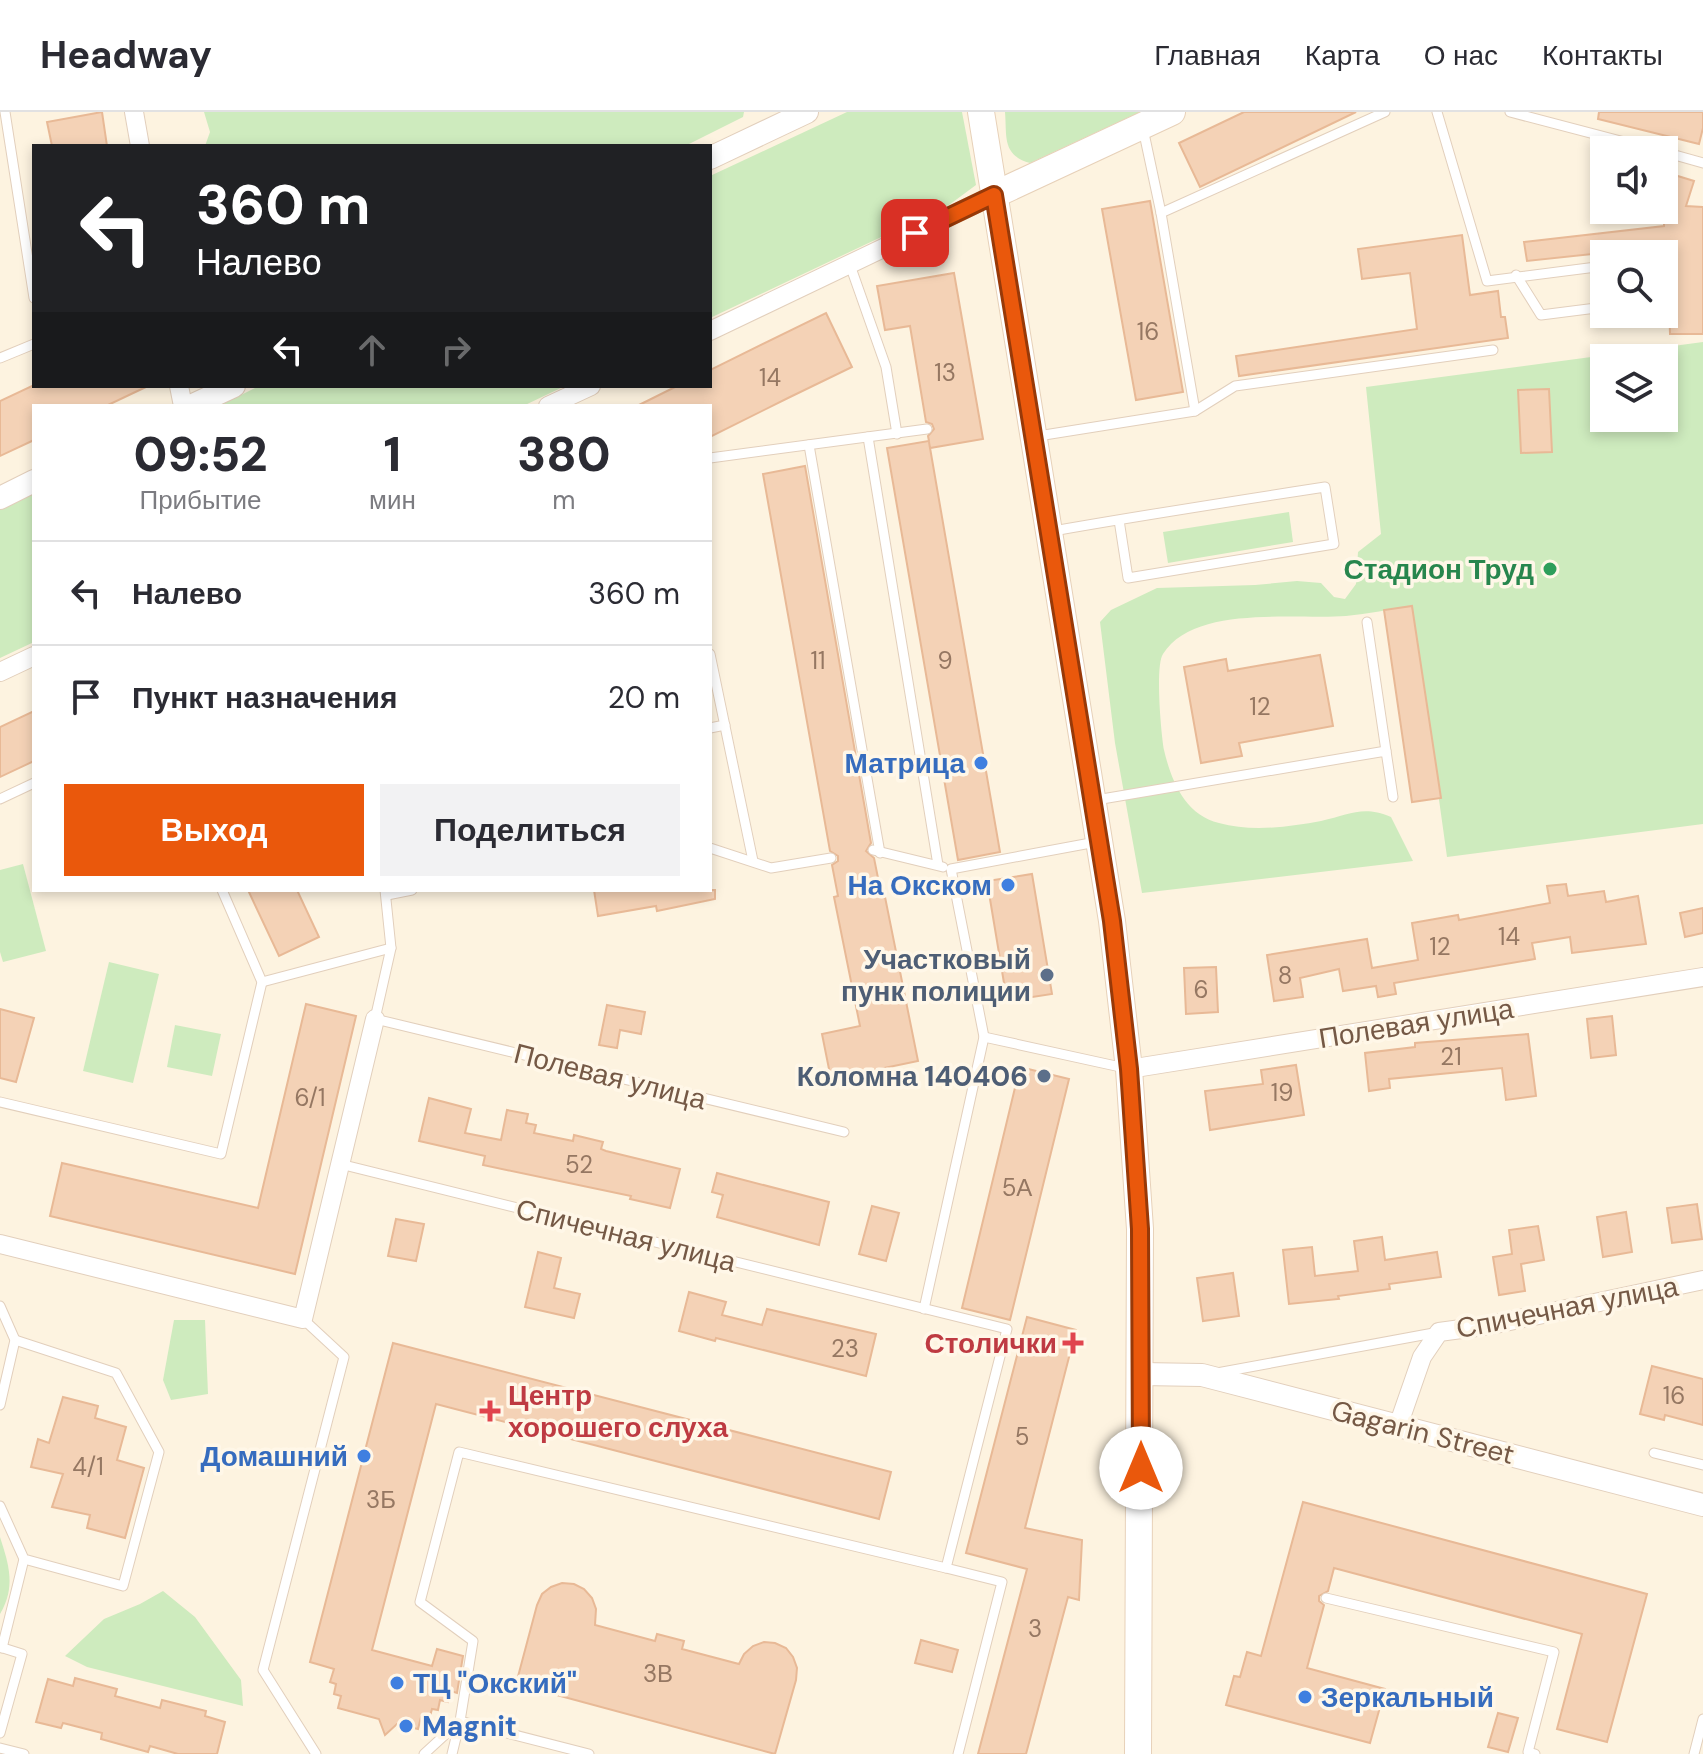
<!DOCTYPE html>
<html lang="ru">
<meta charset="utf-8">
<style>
:root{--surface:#fff;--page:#f2f2f3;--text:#2b2b33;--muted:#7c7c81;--line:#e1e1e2;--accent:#ea580c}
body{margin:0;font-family:"DM Sans",sans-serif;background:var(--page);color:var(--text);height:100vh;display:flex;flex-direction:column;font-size:30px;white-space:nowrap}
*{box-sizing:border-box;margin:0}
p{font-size:26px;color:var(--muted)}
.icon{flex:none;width:44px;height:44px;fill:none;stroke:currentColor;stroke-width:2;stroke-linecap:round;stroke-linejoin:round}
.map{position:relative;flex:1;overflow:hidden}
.drawer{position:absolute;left:32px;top:292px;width:680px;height:488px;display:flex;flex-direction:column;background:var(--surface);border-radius:0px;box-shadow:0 4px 12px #0003}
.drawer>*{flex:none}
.hud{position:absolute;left:32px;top:32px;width:680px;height:244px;border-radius:0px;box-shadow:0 4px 12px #0003;background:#202124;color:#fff;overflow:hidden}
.tools{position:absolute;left:1590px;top:24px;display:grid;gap:16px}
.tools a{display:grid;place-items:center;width:88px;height:88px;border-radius:0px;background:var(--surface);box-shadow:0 4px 12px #0003;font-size:40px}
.pin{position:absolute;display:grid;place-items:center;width:68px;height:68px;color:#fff;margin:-34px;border-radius:16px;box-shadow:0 4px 12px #0006}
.me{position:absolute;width:88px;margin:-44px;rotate:0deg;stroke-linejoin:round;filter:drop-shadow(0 0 6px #0008)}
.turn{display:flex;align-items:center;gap:28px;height:168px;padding:0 32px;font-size:36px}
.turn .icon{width:104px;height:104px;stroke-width:2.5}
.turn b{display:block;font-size:56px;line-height:68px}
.lanes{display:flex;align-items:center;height:76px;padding:0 32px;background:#0003;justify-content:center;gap:40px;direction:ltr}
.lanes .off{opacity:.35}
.eta{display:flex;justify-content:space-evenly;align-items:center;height:136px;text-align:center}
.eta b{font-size:48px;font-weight:800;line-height:56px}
.button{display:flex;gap:16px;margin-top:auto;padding:16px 32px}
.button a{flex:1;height:92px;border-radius:0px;background:var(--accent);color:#fff;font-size:32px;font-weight:800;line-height:92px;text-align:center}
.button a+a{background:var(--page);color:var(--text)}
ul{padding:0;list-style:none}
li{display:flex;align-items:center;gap:24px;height:104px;padding:0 32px;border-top:2px solid var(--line)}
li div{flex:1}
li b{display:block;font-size:30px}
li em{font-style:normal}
header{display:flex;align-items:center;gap:48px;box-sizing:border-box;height:112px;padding:0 40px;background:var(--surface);border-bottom:2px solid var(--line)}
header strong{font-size:38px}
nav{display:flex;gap:44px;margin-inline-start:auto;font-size:28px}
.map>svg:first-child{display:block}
</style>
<header>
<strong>Headway</strong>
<nav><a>Главная</a><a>Карта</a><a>О нас</a><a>Контакты</a></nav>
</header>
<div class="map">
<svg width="1703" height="1642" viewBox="0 0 1703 1642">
<rect width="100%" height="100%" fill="#fdf3e0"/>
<!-- green -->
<g fill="#ceebbe" fill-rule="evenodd">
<polygon points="204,0 744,0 743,5 685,34 205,34 210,20"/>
<polygon points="847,0 962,0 976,73 949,93 710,206 710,64"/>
<path d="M1005 0H1140L1030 51C1002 43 1007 25 1005 0Z"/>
<path d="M1703 230V712L1447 745 1412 494C1390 497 1368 502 1346 504 1296 508 1194 492 1163 542 1155 554 1161 621 1164 638 1171 668 1185 703 1219 711 1251 720 1289 715 1321 709 1350 703 1362 693 1391 705L1413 749 1142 781 1115 631 1100 510 1111 498 1157 476 1255 473 1297 469 1321 471 1334 485 1345 487 1356 472 1358 440 1381 422 1366 275ZM1604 246H1664V306H1604Z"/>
<polygon points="259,274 565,274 523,294 219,294"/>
<polygon points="34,380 34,530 0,546 0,396"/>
<polygon points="1289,400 1293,430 1168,451 1163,420"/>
<polygon points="23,752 46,839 3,850 0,840 0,758"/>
<polygon points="109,850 159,862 133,971 83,959"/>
<polygon points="175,913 221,922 212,964 167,955"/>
<polygon points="174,1208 205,1208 208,1282 171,1288 163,1268"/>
<path d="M0 1425C9 1453 16 1475 0 1502Z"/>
<polygon points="163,1479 195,1505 241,1568 243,1594 87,1555 65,1544 104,1507 140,1492"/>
</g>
<!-- building -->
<g fill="#f4d2b6" stroke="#e8b996" stroke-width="2">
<polygon points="102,0 107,34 52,34 47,10"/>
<polygon points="1244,0 1356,0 1200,75 1179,31"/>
<polygon points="1599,0 1703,0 1703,16 1699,32 1598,7"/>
<polygon points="1668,61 1694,69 1686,94 1703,95 1703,222 1670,222 1667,134 1527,149 1524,130 1664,114 1664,75"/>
<polygon points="1150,89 1183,280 1136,288 1102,97"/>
<polygon points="1462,123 1470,183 1498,179 1501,205 1505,205 1508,226 1239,264 1236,244 1417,217 1410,161 1362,167 1358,137"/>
<polygon points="954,161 983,327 930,336 929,330 1000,740 958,748 887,336 929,329 928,324 934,317 932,312 926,310 910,214 885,218 877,174"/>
<polygon points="826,201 852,255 788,286 710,325 710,294 637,294 677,274 710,274 710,258"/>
<polygon points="34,273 34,274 148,274 106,294 34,294 34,328 0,344 0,289"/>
<polygon points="1549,277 1552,340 1521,341 1518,278"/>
<polygon points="805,354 871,731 866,739 874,746 880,776 883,775 918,949 831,967 822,922 860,914 834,785 838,784 832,753 838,749 838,744 830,739 763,362"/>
<polygon points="1412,494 1441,686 1412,690 1384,498"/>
<polygon points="1320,543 1333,614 1239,631 1242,644 1201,651 1184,555 1226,547 1228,559"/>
<polygon points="34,599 34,649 0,665 0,615"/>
<polygon points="1032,762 1052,882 1007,889 987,769"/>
<polygon points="1566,772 1568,784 1604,779 1606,790 1638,784 1646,832 1572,841 1570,825 1532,831 1535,847 1394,871 1396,882 1378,885 1376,874 1343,879 1339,857 1300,866 1303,885 1274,889 1267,843 1367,827 1372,856 1418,848 1412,811 1458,803 1459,808 1550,791 1547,774"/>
<polygon points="248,778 297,778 319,825 279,844"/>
<polygon points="594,778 715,778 715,787 657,799 656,794 598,804"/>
<polygon points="1703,796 1703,821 1685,825 1680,801"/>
<polygon points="1216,855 1218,900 1186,902 1184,856"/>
<polygon points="306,892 356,904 295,1162 50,1104 62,1051 258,1096"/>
<polygon points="607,893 645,900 641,922 620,918 617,936 599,933"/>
<polygon points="0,897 34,906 16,970 0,966"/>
<polygon points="1612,904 1616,943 1591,946 1587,907"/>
<polygon points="1528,922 1536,984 1506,988 1502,956 1389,967 1390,976 1369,979 1365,941 1415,935 1415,931"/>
<polygon points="1296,953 1304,1003 1210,1018 1205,979 1263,972 1261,958"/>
<polygon points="1020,955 1069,967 1010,1208 962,1196"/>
<polygon points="429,986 471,997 465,1021 501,1028 507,998 528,1002 526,1011 536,1013 534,1021 573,1029 574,1023 603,1030 601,1037 606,1039 680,1057 670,1096 630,1087 631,1084 483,1053 485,1044 419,1029"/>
<polygon points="717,1061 829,1090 819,1133 717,1105 723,1083 712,1080"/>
<polygon points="1697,1092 1702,1127 1672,1131 1667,1096"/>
<polygon points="872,1094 899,1101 886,1149 859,1142"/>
<polygon points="1626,1100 1632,1140 1603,1145 1597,1105"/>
<polygon points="396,1107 424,1112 416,1149 388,1144"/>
<polygon points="1538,1114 1544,1148 1521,1152 1525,1179 1499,1183 1493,1145 1512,1142 1509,1118"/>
<polygon points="1382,1125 1385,1148 1437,1140 1441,1165 1389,1172 1390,1177 1338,1184 1339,1187 1289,1192 1283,1138 1312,1135 1315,1164 1358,1159 1354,1129"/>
<polygon points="538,1140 561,1146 554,1176 580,1182 574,1206 525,1195"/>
<polygon points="1233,1161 1239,1204 1203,1209 1197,1166"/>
<polygon points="689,1180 726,1190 722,1203 762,1213 767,1197 876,1222 866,1264 716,1226 715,1229 679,1219"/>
<polygon points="1027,1205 1076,1218 1025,1416 1082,1428 1079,1488 1068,1485 1026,1642 978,1642 1027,1457 966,1441"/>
<polygon points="393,1231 891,1360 879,1407 436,1292 372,1538 432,1554 437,1537 463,1544 457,1581 451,1579 448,1590 440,1588 438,1598 432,1597 429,1608 421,1605 418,1617 397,1612 385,1623 379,1607 338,1596 341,1584 334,1582 336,1572 330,1570 334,1557 310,1550"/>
<polygon points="1652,1254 1703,1267 1703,1313 1665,1303 1664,1308 1640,1302"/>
<polygon points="63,1285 98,1294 95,1306 126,1315 117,1348 144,1356 125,1426 87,1416 90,1403 52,1395 63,1362 31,1355 38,1327 49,1331"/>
<polygon points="1303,1390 1647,1482 1607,1630 1557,1617 1582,1522 1334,1456 1328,1479 1319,1484 1319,1489 1324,1493 1307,1556 1385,1577 1370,1631 1226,1593 1234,1564 1240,1565 1247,1540 1261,1544"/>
<polygon points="562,1471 574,1472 584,1477 592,1486 596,1497 595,1513 655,1529 657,1522 684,1529 682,1537 739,1552 744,1542 753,1534 764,1530 775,1531 786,1536 793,1545 797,1556 796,1568 775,1642 516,1572 537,1493 542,1482 551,1475"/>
<polygon points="921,1528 958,1538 952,1560 915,1551"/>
<polygon points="75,1566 117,1577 115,1584 160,1596 162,1588 206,1599 205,1604 225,1610 217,1642 178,1642 150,1634 148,1640 101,1627 102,1621 63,1611 61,1616 36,1610 48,1567 73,1574"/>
<polygon points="1498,1601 1518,1606 1508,1640 1488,1635"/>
</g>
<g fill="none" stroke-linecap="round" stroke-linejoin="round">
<!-- service casing -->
<g stroke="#e2cfbc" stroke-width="11">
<g id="service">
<polyline points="5,0 34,186"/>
<polyline points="1437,0 1487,169 1604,154"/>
<polyline points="1510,0 1655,38"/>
<polyline points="1139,16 1145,26 1161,101"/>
<polyline points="1664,40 1703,51"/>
<polyline points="850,153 886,255 897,322"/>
<polyline points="1516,163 1541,203 1604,195"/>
<polyline points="0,246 34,232"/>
<polyline points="1195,299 1161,101 1385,0"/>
<polyline points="1038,324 1195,299 1235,274 1493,238"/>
<polyline points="868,325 938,753"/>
<polyline points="809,333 880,741"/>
<polyline points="710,346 927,317"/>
<path d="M1053 419C1144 403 1234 389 1325 375L1334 432 1128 466 1119 408"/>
<polyline points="1367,510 1386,639"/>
<polyline points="710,542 753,749"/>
<polyline points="710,616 725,613"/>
<polyline points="0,687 34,671"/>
<polyline points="1096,688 1386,639 1393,685"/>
<polyline points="710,736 771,756 831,746"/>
<polyline points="873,738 943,755"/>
<polyline points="385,778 391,836 375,907 844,1020"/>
<polyline points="387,783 412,778"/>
<polyline points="262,870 391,836"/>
<polyline points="984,925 1125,956"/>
<polyline points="0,990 221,1042 262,870 222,778"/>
<polyline points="340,1052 1007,1217 946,1456 1002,1470 958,1642"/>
<polyline points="0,1194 15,1228 0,1293"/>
<polyline points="924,1197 984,925 951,757 1096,730"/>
<polyline points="303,1207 344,1245 263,1558 316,1642"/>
<polyline points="1217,1261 1439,1220"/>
<polyline points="1654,1341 1703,1353"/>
<polyline points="0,1394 24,1447 123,1474 159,1340 116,1261 15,1228"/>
<polyline points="1326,1486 1554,1540 1528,1640 1535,1642"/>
<polyline points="0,1535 22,1542 0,1621"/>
<polyline points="2,1536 24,1447"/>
<polyline points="0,1636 24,1642"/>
<polyline points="424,1642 460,1609 473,1529 420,1490 459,1340 946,1456"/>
<polyline points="452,1642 460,1609 589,1642"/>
<polyline points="1694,1642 1703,1607"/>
</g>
</g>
<!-- minor casing -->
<g stroke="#e2cfbc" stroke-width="20">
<g id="minor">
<polyline points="134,0 140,34"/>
<polyline points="710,219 994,83"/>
<polyline points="179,274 183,294"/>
<polyline points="548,294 591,274"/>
<polyline points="0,560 34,544"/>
<polyline points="1129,957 1703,865"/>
<polyline points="0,1132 303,1207 375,907"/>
<polyline points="1398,1314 1422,1245 1439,1220 1491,1213 1703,1168"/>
</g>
</g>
<!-- tertiary casing -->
<g stroke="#e2cfbc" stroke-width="24">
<g id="tertiary">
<polyline points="710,46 807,0"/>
<polyline points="191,294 234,274"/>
<polyline points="0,386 34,369"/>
<polyline points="1141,1262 1202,1263 1703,1393"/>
</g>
</g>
<!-- secondary casing -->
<g stroke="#e7d1b9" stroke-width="28">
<g id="secondary">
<polyline points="981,0 1112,809 1129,957 1140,1117 1138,1642"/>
<polyline points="994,83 1172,0"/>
</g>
</g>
<!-- service -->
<use href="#service" stroke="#fff" stroke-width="9"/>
<!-- minor -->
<use href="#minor" stroke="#fff" stroke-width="18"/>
<!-- tertiary -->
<use href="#tertiary" stroke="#fff" stroke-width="22"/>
<!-- secondary -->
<use href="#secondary" stroke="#fff" stroke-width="26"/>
</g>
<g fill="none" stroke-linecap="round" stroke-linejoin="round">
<!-- route casing -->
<g stroke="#983908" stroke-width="20">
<polyline id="route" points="915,121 994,83 1112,809 1129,957 1140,1117 1141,1356"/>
</g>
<!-- route -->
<use href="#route" stroke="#ea580c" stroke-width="14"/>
</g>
<!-- markers -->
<circle fill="#2e9e5b" stroke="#fff7e8" stroke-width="3" cx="1550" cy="457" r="8"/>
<g fill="#3f7fe0" stroke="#fff7e8" stroke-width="3">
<circle cx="981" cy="651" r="8"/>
<circle cx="1008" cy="773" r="8"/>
<circle cx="364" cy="1344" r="8"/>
<circle cx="397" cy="1571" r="8"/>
<circle cx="1305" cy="1585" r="8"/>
<circle cx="406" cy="1614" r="8"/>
</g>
<g fill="#5c6f8a" stroke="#fff7e8" stroke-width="3">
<circle cx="1047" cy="863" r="8"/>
<circle cx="1044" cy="964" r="8"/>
</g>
<g fill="#e0444e" stroke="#fff7e8" stroke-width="3">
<path d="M1069 1219h8v8h8v8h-8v8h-8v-8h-8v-8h8z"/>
<path d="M486 1287h8v8h8v8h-8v8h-8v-8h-8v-8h8z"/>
</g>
<g text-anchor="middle" stroke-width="7" stroke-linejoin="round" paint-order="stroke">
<!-- number labels -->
<g font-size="24" fill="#957762">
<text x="1148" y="228">16</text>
<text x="945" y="269">13</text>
<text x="770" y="274">14</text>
<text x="818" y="557">11</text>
<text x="945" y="557">9</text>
<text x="1260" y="603">12</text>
<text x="1509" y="833">14</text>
<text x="1440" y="843">12</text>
<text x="1285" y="872">8</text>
<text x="1201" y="886">6</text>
<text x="1451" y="953">21</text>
<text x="1282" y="989">19</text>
<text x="310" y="994">6/1</text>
<text x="579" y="1061">52</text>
<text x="1017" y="1084">5А</text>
<text x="845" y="1245">23</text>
<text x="1674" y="1292">16</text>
<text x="1022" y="1333">5</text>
<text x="88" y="1363">4/1</text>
<text x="381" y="1396">3Б</text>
<text x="1035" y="1525">3</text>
<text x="658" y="1570">3В</text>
</g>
<!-- leisure labels -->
<g font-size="28" font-weight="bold" fill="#27864d" stroke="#fff7e8" text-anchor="end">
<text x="1534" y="467">Стадион Труд</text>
</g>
<!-- shop labels -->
<g font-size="28" font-weight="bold" fill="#366cbe" stroke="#fff7e8" text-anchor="end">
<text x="965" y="661">Матрица</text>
<text x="992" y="783">На Окском</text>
<text x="348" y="1354">Домашний</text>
<text x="413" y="1581" text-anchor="start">ТЦ "Окский"</text>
<text x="1321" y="1595" text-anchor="start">Зеркальный</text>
<text x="422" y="1624" text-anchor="start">Magnit</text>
</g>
<!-- service labels -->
<g font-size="28" font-weight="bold" fill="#4e5e75" stroke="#fff7e8" text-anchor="end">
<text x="1031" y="857">Участковый<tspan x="1031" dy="32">пунк полиции</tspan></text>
<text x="1028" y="974">Коломна 140406</text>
</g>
<!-- street labels -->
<g font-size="28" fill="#755946" stroke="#fff7e8">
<text transform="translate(1416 911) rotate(-9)" y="10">Полевая улица</text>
<text transform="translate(610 964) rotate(14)" y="10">Полевая улица</text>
<text transform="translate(626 1123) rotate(14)" y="10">Спичечная улица</text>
<text transform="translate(1567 1195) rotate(-11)" y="10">Спичечная улица</text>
<text transform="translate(1423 1320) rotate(14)" y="10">Gagarin Street</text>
</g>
<!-- health labels -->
<g font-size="28" font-weight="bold" fill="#be3a42" stroke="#fff7e8" text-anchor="end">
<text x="1057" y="1241">Столички</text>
<text x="508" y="1293" text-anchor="start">Центр<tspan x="508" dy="32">хорошего слуха</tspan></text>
</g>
</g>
</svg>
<div class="tools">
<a><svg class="icon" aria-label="sound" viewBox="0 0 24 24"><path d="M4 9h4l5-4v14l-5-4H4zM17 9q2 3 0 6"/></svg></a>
<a><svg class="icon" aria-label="search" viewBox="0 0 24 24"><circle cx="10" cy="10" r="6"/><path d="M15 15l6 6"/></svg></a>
<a><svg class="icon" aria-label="layers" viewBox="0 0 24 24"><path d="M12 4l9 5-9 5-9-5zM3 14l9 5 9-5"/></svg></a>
</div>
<div class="pin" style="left:915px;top:121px;background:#d93025"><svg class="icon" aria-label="arrive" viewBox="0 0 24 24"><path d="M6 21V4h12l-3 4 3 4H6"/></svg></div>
<svg class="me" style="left:1141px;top:1356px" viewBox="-20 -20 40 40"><circle r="19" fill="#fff"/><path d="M0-13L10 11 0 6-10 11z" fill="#ea580c"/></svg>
<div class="hud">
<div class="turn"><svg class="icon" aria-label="left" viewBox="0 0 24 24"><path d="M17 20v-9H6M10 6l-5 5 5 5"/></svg><div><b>360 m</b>Налево</div></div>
<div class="lanes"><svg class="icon" aria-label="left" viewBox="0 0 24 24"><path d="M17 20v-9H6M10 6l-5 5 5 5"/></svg><svg class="icon off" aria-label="ahead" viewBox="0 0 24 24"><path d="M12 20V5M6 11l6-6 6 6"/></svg><svg class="icon off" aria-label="right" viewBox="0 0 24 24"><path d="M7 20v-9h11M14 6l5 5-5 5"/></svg></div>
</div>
<section class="drawer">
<div class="eta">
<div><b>09:52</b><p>Прибытие</p></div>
<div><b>1</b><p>мин</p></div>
<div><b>380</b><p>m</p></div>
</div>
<ul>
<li><svg class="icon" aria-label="left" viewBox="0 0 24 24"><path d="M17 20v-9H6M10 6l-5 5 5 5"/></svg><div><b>Налево</b></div><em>360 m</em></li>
<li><svg class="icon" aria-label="arrive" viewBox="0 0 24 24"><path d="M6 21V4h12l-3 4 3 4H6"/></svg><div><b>Пункт назначения</b></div><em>20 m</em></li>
</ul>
<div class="button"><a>Выход</a><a>Поделиться</a></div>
</section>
</div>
